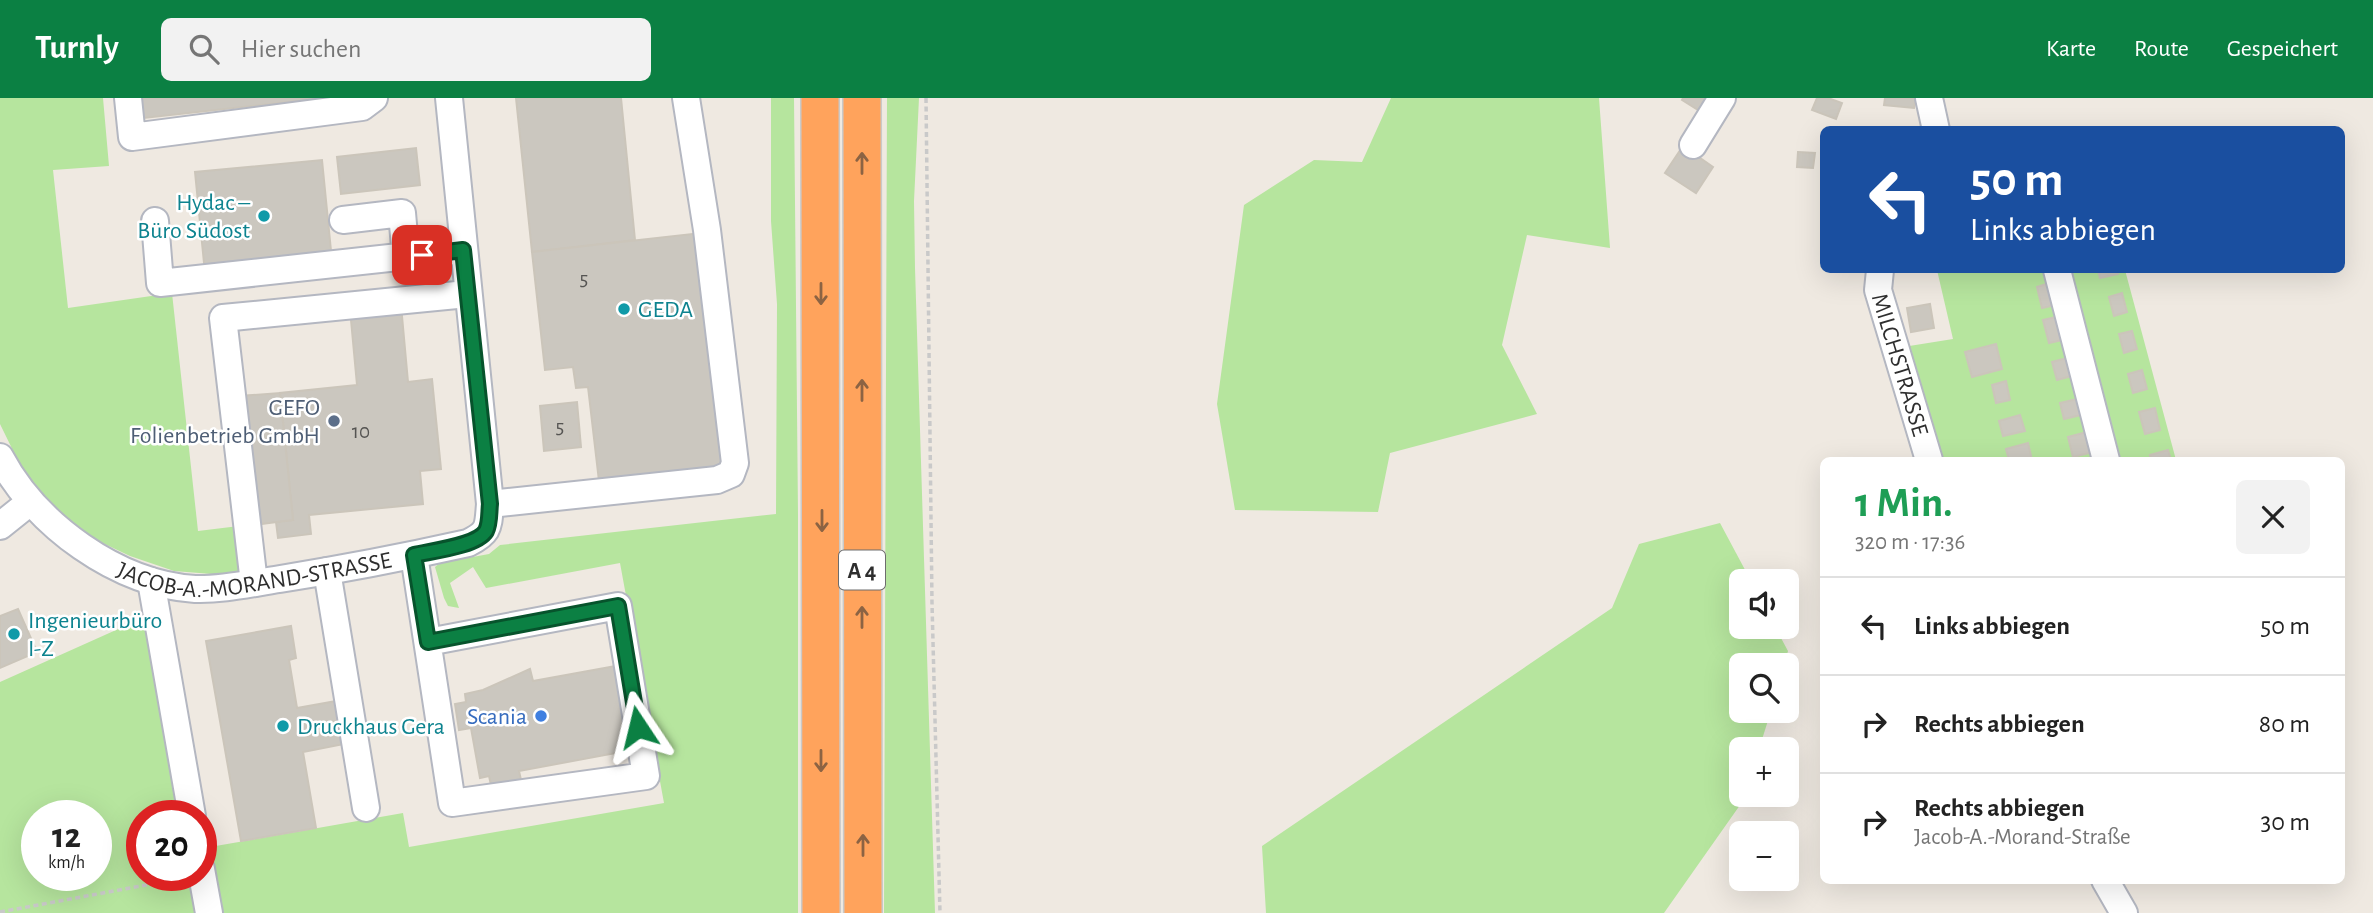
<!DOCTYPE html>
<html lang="de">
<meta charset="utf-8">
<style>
:root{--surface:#fff;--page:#f2f2f2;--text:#222;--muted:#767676;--line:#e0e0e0;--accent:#0b8043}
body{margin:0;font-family:"Alegreya Sans",sans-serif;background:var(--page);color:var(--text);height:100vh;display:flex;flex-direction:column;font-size:26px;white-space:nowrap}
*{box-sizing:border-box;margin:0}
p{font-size:23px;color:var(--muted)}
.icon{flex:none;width:38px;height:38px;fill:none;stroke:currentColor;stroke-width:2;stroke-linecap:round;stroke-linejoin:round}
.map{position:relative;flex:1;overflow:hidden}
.side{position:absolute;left:1820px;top:359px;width:525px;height:427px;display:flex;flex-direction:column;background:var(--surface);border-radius:10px;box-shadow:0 7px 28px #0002}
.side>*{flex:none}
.guide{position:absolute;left:1820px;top:28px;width:525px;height:147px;border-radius:10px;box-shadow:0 7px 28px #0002;background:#1a4fa0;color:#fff;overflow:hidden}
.fabs{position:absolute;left:1729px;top:471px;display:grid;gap:14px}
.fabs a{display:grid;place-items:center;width:70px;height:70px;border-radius:10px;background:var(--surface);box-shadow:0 7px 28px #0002;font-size:35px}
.speed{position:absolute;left:21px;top:702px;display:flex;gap:14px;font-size:35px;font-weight:700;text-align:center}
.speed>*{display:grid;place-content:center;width:91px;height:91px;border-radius:50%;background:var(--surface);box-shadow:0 7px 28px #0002;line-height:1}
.speed small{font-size:18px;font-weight:400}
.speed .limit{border:10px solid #d22;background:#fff;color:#111}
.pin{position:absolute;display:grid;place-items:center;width:60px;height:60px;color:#fff;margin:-30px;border-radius:14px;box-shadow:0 4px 10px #0006}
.me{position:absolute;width:77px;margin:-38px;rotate:350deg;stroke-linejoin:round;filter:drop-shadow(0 0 5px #0008)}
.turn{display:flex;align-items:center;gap:24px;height:147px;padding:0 35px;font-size:32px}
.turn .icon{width:91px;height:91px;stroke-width:2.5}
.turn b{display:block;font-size:49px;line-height:60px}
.round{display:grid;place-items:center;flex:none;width:74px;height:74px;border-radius:10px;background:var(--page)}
.overview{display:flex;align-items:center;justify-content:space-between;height:119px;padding:0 35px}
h1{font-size:42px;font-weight:700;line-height:52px;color:#1e9e55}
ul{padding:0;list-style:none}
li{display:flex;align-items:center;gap:21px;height:98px;padding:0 35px;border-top:2px solid var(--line)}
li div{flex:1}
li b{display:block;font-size:26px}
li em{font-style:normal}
header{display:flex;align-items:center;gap:42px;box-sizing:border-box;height:98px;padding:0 35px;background:var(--accent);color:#fff}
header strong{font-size:33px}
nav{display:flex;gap:38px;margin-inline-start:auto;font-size:24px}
.search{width:490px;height:63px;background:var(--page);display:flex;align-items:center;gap:18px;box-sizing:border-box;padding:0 24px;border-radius:10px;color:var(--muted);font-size:26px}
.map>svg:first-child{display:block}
</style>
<header>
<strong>Turnly</strong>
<div class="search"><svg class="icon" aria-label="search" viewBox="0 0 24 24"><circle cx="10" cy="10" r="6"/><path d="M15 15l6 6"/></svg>Hier suchen</div>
<nav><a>Karte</a><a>Route</a><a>Gespeichert</a></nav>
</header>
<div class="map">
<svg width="2373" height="815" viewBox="0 0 2373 815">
<rect width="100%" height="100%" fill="#efe9e1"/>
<!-- green -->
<g fill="#b6e59e" fill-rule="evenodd">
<polygon points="0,0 103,0 109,68 53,72 68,210 172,195 198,433 239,428 245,472 237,478 174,473 130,458 92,440 57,412 22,371 0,326"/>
<polygon points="771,0 794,0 798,416 798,815 221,815 210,749 403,715 409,749 664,705 620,465 486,490 473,469 450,485 459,510 448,508 444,500 435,469 440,465 489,456 500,447 776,416 777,206 771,123"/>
<polygon points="887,0 919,0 914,103 915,170 935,815 884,815"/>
<polygon points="1391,0 1599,0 1610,150 1527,137 1502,247 1537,316 1390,355 1378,414 1235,412 1217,306 1244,107 1314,62 1362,64"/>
<polygon points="1937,172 2125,172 2176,362 1938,362 1903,249 1953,241"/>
<polygon points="1720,425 1751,483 1741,483 1741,528 1775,529 1788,553 1784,567 1741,567 1741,612 1771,613 1759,651 1741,651 1741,696 1746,697 1745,700 1664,815 1266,815 1262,748 1612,510 1639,446"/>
<path d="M145 519 179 717 142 718V777H189L195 815H0V584ZM37 718H96V777H37Z"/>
</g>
<!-- building -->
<g fill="#cbc7bf" stroke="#cbc5ba" stroke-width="2">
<polygon points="132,0 323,0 135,21"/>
<polygon points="516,0 621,0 635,142 532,154"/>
<polygon points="1683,0 1712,0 1703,15 1682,2"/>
<polygon points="1817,0 1828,0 1842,5 1836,21 1812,12"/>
<polygon points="1885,0 1916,0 1914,10 1884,7"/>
<polygon points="1683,48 1713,69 1696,95 1665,75"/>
<polygon points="416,50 420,87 341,96 337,59"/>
<polygon points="1798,54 1815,55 1813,70 1797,69"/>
<polygon points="322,62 332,163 205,175 195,74"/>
<polygon points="701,135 727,369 599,383 588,289 576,290 573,269 545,272 532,154"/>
<polygon points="2098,172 2117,172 2118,176 2100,180"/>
<polygon points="2049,185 2055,207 2042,210 2037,189"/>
<polygon points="2122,195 2127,214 2114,218 2109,199"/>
<polygon points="1930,206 1934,230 1911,234 1907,210"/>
<polygon points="401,207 408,284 432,281 441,371 420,373 423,406 309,417 311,436 278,440 276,424 293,422 280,295 357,287 350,211"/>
<polygon points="2056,219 2062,242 2049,245 2043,222"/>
<polygon points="2132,233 2137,251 2124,255 2119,236"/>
<polygon points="1996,246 2002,271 1972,279 1965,254"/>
<polygon points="2067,260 2072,278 2057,282 2052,264"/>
<polygon points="2142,272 2147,291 2133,295 2128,276"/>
<polygon points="2006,283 2010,302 1996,305 1992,287"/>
<polygon points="280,295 293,422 253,427 239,298"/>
<polygon points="2077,301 2081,317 2064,321 2060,305"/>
<polygon points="577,304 581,349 544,353 540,308"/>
<polygon points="2155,310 2160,332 2145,336 2139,314"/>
<polygon points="2020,317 2025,333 2003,338 1999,323"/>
<polygon points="2087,334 2093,354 2073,359 2068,339"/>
<polygon points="2028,345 2032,362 2009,362 2006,351"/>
<polygon points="2168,352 2171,362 2151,362 2150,357"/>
<polygon points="18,511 37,554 0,570 0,518"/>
<polygon points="291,528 296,560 289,562 297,610 342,602 349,645 303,654 316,730 241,743 206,543"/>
<polygon points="616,568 632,652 519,673 521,682 491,687 489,678 480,680 471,630 459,632 455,606 466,604 465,596 483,592 530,571 533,583"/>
</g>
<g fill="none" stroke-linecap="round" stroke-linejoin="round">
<!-- minor casing -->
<g stroke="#b4b7c1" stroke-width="30">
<g id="minor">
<polyline points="128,0 132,39 362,9 374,0"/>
<polyline points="1929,0 1936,32"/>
<polyline points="1693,47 1722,0"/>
<polyline points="343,122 402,115 406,160"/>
<polyline points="155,123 160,185 463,152"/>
<path id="s1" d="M1880 172 1878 192 1929 362"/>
<polyline points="2057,172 2106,362"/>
<path id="s2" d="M0 359C36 427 117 486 195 491 223 492 252 485 280 481 343 471 405 459 468 445 490 434 488 429 490 406L449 0"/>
<polyline points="490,406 717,382 731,376 735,365 707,132 686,0"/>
<polyline points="0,428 30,404"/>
<polyline points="414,457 452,705 646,678 618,508 428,544"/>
<polyline points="327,473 366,710"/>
<polyline points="151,483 192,718"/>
<polyline points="254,485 223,220 467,196"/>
<polyline points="201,771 209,815"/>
<polyline points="2105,782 2124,815"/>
</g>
</g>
<!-- highway casing -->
<g stroke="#c9c9c9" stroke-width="40">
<g id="highway">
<polyline points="820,0 821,815"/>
<polyline points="862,0 863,815"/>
</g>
</g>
<!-- path -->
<g stroke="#c9c9c9" stroke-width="3.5" stroke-dasharray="5 3.5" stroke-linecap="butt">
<polyline points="926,0 932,505 940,815"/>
<polyline points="0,814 184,780"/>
</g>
<!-- minor -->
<use href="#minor" stroke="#fff" stroke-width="26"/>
<!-- highway -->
<use href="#highway" stroke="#ffa35c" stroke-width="37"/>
</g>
<!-- one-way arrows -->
<defs><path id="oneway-shaft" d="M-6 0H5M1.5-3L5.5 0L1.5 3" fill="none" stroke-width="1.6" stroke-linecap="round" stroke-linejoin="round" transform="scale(1.75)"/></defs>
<g stroke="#8c6343">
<use href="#oneway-shaft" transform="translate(862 65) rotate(-90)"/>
<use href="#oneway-shaft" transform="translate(821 196) rotate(90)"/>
<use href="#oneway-shaft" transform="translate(862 292) rotate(-90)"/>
<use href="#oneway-shaft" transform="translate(822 423) rotate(90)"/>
<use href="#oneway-shaft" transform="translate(862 519) rotate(-90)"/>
<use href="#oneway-shaft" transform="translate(821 663) rotate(90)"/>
<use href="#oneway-shaft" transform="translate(863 747) rotate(-90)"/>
</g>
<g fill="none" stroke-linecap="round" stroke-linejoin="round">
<!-- route casing -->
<g stroke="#07532c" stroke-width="18">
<path id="route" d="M422 157 463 152 490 406C489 414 490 425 486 433 477 448 431 453 414 457L428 544 618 508 638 629"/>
</g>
<!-- route -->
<use href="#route" stroke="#0b8043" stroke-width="12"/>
</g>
<!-- markers -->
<g fill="#0f9aa8" stroke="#fff" stroke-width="2.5">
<circle cx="264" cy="118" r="7"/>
<circle cx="624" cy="211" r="7"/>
<circle cx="14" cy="536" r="7"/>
<circle cx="283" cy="628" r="7"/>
</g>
<circle fill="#5c6f8a" stroke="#fff" stroke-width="2.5" cx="334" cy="323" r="7"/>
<circle fill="#3f7fe0" stroke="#fff" stroke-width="2.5" cx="541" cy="618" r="7"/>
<g text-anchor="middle" stroke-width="5" stroke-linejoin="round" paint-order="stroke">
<!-- number labels -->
<g font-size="21" fill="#555452">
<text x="584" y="187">5</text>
<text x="560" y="335">5</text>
<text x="361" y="340">10</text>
</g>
<!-- shield labels -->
<rect fill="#fff" stroke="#6d6d6d" stroke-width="2" x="839" y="452.5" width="46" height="39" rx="5"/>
<g font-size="23" font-weight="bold" fill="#2e2e2e">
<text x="862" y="480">A 4</text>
</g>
<!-- culture labels -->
<g font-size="24" fill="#0d838f" stroke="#fff" text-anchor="start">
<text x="250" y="112" text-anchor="end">Hydac –<tspan x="250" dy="28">Büro Südost</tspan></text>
<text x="638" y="219">GEDA</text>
<text x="28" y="530">Ingenieurbüro<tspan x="28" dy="28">I-Z</tspan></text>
<text x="297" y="636">Druckhaus Gera</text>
</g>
<!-- street labels -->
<g font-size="24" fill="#2e2e2e" stroke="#fff">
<text dy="8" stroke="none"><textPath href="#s1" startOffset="98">MILCHSTRASSE</textPath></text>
<text dy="8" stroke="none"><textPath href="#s2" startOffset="304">JACOB-A.-MORAND-STRASSE</textPath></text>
</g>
<!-- service labels -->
<g font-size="24" fill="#4e5e75" stroke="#fff" text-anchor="end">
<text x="320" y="317">GEFO<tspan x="320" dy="28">Folienbetrieb GmbH</tspan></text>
</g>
<!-- shop labels -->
<g font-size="24" fill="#366cbe" stroke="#fff" text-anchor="end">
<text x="527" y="626">Scania</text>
</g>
</g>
</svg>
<div class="fabs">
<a><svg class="icon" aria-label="sound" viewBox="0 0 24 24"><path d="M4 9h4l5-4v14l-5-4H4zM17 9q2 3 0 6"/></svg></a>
<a><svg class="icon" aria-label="search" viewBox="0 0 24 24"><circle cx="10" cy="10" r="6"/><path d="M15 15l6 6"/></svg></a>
<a>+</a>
<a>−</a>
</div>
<div class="speed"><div>12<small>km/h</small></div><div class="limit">20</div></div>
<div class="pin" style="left:422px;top:157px;background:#d93025"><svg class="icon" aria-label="arrive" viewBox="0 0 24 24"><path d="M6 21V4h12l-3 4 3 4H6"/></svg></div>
<svg class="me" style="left:638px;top:629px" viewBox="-20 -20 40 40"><path d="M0-17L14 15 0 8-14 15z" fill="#0b8043" stroke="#fff" stroke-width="4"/></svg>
<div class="guide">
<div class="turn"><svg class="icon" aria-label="left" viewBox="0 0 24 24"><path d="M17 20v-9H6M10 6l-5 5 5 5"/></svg><div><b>50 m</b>Links abbiegen</div></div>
</div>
<section class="side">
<div class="overview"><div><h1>1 Min.</h1><p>320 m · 17:36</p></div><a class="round"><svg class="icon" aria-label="close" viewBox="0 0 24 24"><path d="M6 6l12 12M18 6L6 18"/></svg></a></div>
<ul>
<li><svg class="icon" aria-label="left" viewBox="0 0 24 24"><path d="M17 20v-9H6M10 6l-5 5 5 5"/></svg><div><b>Links abbiegen</b></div><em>50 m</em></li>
<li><svg class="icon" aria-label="right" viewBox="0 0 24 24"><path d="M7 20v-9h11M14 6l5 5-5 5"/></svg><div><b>Rechts abbiegen</b></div><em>80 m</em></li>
<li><svg class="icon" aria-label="right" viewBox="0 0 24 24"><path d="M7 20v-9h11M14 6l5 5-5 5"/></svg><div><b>Rechts abbiegen</b><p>Jacob-A.-Morand-Straße</p></div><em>30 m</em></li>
</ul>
</section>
</div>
